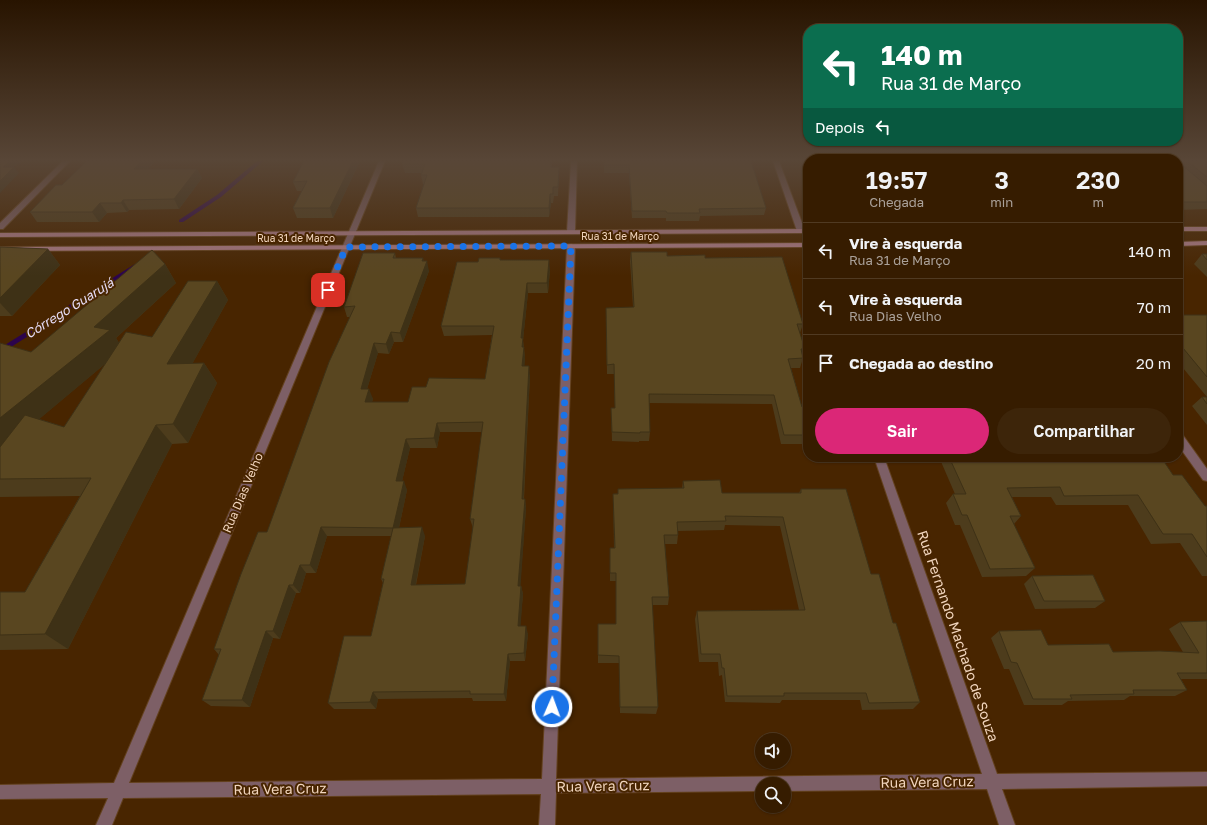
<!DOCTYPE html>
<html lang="pt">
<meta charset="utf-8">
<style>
:root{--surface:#361c00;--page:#3d250a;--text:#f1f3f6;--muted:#aaa199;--line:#503a22;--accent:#db2777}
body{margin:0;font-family:"Golos Text",sans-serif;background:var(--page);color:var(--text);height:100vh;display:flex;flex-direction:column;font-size:15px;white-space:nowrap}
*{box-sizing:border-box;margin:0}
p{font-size:13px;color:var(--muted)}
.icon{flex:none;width:22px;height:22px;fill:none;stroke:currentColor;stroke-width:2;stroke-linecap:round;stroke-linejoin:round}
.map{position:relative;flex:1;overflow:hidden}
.panel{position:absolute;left:803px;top:154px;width:380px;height:308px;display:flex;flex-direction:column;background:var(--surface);border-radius:16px;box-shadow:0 1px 3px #0004,0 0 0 1px var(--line)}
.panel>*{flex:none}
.guide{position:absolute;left:803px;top:24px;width:380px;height:122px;border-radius:16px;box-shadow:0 1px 3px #0004,0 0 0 1px var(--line);background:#0b6e4f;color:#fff;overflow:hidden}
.tools{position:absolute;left:755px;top:733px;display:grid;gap:8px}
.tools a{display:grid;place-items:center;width:36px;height:36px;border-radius:50%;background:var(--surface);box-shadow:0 1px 3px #0004,0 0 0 1px var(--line);font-size:20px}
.pin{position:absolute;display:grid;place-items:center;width:34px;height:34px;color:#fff;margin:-17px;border-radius:8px;box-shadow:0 2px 6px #0006}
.me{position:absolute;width:44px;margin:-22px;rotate:2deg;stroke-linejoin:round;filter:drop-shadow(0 0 3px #0008)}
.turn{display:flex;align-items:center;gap:14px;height:84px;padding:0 12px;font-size:18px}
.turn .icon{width:52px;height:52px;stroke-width:2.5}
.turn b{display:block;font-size:28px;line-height:34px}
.then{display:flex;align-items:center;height:38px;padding:0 12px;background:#0003;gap:8px;font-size:15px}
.eta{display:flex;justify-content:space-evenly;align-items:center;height:68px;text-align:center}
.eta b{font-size:24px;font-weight:600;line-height:28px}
.cta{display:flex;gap:8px;margin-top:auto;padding:8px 12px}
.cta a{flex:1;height:46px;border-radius:24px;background:var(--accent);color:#fff;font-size:16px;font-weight:600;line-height:46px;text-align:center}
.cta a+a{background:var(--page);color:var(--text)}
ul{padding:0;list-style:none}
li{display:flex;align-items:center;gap:12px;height:56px;padding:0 12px;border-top:1px solid var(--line)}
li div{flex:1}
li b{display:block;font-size:15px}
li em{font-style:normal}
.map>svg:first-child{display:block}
</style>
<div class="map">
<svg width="1207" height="825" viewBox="0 0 1207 825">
<rect width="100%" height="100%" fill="#482500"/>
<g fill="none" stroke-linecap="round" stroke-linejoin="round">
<!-- stream -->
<g fill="#2c044d" fill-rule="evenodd">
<polygon points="257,161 263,161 221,197 183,222 179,222 179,220 217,195"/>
<polygon points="135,264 137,265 137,267 0,354 0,348"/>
</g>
<!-- street casing -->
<g stroke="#63411e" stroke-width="2">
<g id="street">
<polygon points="63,161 70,161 3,229 0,229 0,223"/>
<polygon points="379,161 385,161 129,783 542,779 567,246 571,244 575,246 556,779 982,774 874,457 884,457 997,774 1207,772 1207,786 1002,789 1015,825 999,825 987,789 784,791 784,784 762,784 762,791 556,793 555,825 539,825 541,794 123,798 112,825 96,825 108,798 0,799 0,785 114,783"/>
<polygon points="571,161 577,161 575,232 571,234 567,232"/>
<polygon points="773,161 779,161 805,231 804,233 798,233 797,231"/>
<polygon points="803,243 808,243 808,254 804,252 802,245"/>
<polygon points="1178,433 1182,434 1207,469 1207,481 1203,480 1178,445"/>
</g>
</g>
<!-- secondary casing -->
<g stroke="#63411e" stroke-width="2">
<g id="secondary">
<rect x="1178" y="227" width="29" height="4"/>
<polygon points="808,229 808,233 0,237 0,233"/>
<polygon points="1207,241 1207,245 1178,246 1178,242"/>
<polygon points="808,243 808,247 0,251 0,247"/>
</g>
</g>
<!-- street -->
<use href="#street" fill="#7d5f66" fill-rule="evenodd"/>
<!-- secondary -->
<use href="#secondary" fill="#a87984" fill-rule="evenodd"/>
</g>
<!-- wall -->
<g fill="#4d3c1c" fill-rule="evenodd">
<polygon points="87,161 155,161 148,169 197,169 202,178 179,209 129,210 127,212 107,213 99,222 37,222 30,212 62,185"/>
<polygon points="304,161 360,161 333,218 297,218 293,208 302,191 297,191 293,182"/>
<polygon points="552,161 552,167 559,167 559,175 558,196 554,196 553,203 551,203 549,217 418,217 416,208 424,184 423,184 421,175 422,173 405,173 402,164"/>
<polygon points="604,161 751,161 766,208 764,215 700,216 699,221 666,221 666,218 632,218 629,173 604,173"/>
<polygon points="804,161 808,161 808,173"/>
<polygon points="1178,161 1207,161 1207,209 1178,210"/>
<polygon points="0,247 48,249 60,265 12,316 0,316"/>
<polygon points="631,252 667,256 705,258 803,324 800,333 805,349 803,357 803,358 800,368 791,368 802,407 808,407 808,439 806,439 804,444 781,444 772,404 649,403 650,432 649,441 639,441 639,442 612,441 611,408 615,408 614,374 607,374 606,318 633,307 630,261"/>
<path d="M395 253 396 258 424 261 429 271 403 342H394L389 354 378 353 367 389 373 399 372 402H408L426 387 485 379 492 335 444 336 441 326 478 262 500 260 550 270 548 293H528L523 340 525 357 524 366 530 376 524 499H525L526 508 520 586H521L523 594 520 626 528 634 525 661H510L506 701H473L472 698 378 699 376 709H334L328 703 371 636 383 583 381 579 391 536H327L316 573H306L300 593H296L280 639 273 638 250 707 211 706 202 700 219 655 214 649 267 532 350 317H347L344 307ZM440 432H482L470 519 473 528 465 584 416 585 425 536 399 528 407 490 402 481 410 448H437Z"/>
<polygon points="1202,254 1207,254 1207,277 1194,264"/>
<path d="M165 264 176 283 116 338 119 343 152 337 217 281 228 300 192 364 204 363 217 383 188 443 172 444 68 649 0 650V592H25L80 496 0 497V343L31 352ZM106 363 64 427 39 419Z"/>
<polygon points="1178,315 1207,315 1207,425 1192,406 1202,397 1207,397 1178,362"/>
<polygon points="939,457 1006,457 1009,462 1045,462 1042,457 1161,457 1173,475 1205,506 1207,506 1207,576 1202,576 1180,543 1151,544 1128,505 1056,505 1051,497 1012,497 1021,516 1014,524 1035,568 1026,576 982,577 960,525 955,525 946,503 953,494 955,494"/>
<polygon points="683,481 722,493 799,493 801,489 871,574 893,623 920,702 913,709 862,710 860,700 782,700 780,703 725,702 722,675 719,676 718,662 699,662 695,619 697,611 799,610 780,526 725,525 724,530 678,531 678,535 677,544 665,544 669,597 668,605 652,605 658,707 656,714 620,713 619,663 598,663 598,624 616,624 616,581 610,581 610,548 614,548 613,494 682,488"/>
<polygon points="1032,576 1105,601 1095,608 1035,609 1024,584"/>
<polygon points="1207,621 1207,679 1181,679 1187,690 1175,696 1130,696 1124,700 1068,701 1062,705 1024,705 1009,669 1004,669 991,638 999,631 1048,645 1113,652 1183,652 1169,629 1180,622"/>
</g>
<!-- shaded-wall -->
<g fill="#3e3116">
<polygon points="10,161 22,161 14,167 19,173 0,193 0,181 3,167"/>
<polygon points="141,161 155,161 140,178 134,169"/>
<polygon points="353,161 360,161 333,218 330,208"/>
<polygon points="197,169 202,178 179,209 174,199"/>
<polygon points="550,194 551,203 549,217 549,208"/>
<polygon points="123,200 129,210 127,212 121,203"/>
<polygon points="100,203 107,213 99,222 92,212"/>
<polygon points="48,249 60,265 12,316 0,303 0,298"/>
<polygon points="423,258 425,265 427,261 429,271 403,342 400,333"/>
<polygon points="549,260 550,270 548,293 547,283"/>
<polygon points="165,264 176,283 116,338 123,349 0,452 0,418 94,327"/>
<polygon points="217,281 228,300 181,384 167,364"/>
<polygon points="527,283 528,293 523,340 525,357 524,376 522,366 521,338"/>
<polygon points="391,332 394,342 389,354 386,344"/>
<polygon points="374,343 378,353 364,399 361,389"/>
<polygon points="204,363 217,383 188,443 173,424"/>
<polygon points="529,366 530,376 523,508 522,499"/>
<polygon points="369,389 373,399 369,412 365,402"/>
<polygon points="437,423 440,432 437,448 434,438"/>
<polygon points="156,425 172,444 68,649 45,634"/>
<polygon points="406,439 410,448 400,490 396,481"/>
<polygon points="404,481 407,490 397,537 393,528"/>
<polygon points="525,499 526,508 520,594 518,586"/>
<polygon points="321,527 327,536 316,573 310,565"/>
<polygon points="422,527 425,536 414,593 411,585"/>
<polygon points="300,565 306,573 300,593 293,585"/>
<polygon points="289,585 296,593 280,639 273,631"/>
<polygon points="521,586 523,594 520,634 518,626"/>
<polygon points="526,626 528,634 525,661 524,653"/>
<polygon points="266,631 273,638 250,707 242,700"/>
<polygon points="508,654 510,661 506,701 504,694"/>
<polygon points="373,692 378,699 376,709 370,702"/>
</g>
<!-- building -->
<g fill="#594620" stroke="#3e3116" fill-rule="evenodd">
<polygon points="0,161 10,161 3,167 14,167 0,181"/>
<polygon points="87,161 141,161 134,169 197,169 174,199 123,200 121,203 100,203 92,212 30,212 56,185 62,185"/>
<polygon points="304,161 353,161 330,208 293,208 307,181 293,182"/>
<polygon points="403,161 551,161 551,167 559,167 558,187 553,187 553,194 550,194 549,208 416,208 427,175 421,175 425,164 402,164"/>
<polygon points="604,161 751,161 766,208 699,209 700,213 667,213 666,211 632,211 629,165 604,165"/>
<polygon points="1178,161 1183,161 1182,165 1207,186 1207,202 1180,202 1178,200"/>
<polygon points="1187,161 1207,161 1207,177"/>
<polygon points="0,247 48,249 0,298"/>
<polygon points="152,250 165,264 94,327 110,330 0,418 0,343 31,352"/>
<polygon points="631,252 667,252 667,256 705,255 705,258 782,257 803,324 797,324 805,349 801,349 803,358 788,359 802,407 808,407 808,430 806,430 808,435 784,435 774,395 649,394 650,432 640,432 640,433 612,432 611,408 615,408 614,364 607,365 606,308 634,307"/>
<path d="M363 253H395L393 258H423L422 261H427L400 333 391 332 386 344 374 343 361 389H369L365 402H408L412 387H426L429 378 485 379 494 326H441L457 262H478L479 258H500V260H549L547 283H527L521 338H523L522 347H524L522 366H529L522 499H525L518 586H521L518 626H526L524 653 508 654 504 694H470V691L373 692 370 702 328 703 344 636H371L384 579H381L393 528 321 527 310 565H300L293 585H289L273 631H266L242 700H202L221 649H214L241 574 258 532H267L329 362 355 306 344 307ZM483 422 470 519H474L465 584 411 585 422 527 393 528 404 481H396L406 439 434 438 437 423Z"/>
<polygon points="1202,254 1207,254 1207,260"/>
<polygon points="188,281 217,281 167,364 204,363 173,424 156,425 45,634 0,635 0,592 25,592 91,478 0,479 0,447 25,415 64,427 126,332 152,337"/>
<polygon points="1178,315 1207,315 1207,377 1178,342"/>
<polygon points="1202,397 1207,397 1207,404"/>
<polygon points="949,457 1006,457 1009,462 1058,462 1056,457 1161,457 1173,475 1182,475 1205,506 1207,506 1207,557 1192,534 1163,534 1138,495 1064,496 1060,487 1007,488 1021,516 1010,516 1035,568 990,569 967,515 962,515 953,494 966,494"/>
<polygon points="720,480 722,493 801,493 801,489 846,489 871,574 879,574 893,623 896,623 920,702 869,703 866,693 784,693 784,696 727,696 724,668 722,668 720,654 701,654 697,611 805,610 783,517 725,516 726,521 677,522 678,535 664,535 669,597 652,597 658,707 620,707 619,656 598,655 598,624 616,624 616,573 610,573 610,548 615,548 613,494 618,494 618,489 684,488 683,481"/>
<polygon points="1093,575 1105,601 1044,601 1032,576"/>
<polygon points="1207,621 1207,673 1177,673 1187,690 1133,690 1134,694 1070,695 1072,699 1033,699 1017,663 1011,662 999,631 1041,630 1048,645 1109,644 1113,652 1160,651 1199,653 1180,622"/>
</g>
<!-- sky -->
<linearGradient id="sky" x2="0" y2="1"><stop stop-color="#281400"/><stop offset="0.58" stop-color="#584637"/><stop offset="1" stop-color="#584637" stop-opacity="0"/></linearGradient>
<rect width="1207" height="276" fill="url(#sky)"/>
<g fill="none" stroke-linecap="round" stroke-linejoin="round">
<!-- route -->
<polyline stroke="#1a73e8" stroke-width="7" stroke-dasharray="0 12.6" points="328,290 346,247 571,246 552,707"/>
</g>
<g text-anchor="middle" stroke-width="4" stroke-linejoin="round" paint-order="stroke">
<!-- far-street labels -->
<g font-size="10" fill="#f1d5bd" stroke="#482500">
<text x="620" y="240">Rua 31 de Março</text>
<text x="296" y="242">Rua 31 de Março</text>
</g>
<!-- street labels -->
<g font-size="12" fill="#f1d5bd" stroke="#482500">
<text transform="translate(243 493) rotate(-67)" y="4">Rua Dias Velho</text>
</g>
<!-- water labels -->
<g font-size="13" font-style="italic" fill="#e8def8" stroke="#482500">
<text transform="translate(69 308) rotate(-32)" y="5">Córrego Guarujá</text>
</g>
<!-- near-street labels -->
<g font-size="14" fill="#f1d5bd" stroke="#482500">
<text transform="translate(958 636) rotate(71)" y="5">Rua Fernando Machado de Souza</text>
<text transform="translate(927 782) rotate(-1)" y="5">Rua Vera Cruz</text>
<text transform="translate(603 786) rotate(-1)" y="5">Rua Vera Cruz</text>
<text transform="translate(280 789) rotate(-1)" y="5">Rua Vera Cruz</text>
</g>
</g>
</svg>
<div class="tools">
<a><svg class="icon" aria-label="sound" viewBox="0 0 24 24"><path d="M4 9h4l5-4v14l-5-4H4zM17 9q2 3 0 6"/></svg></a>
<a><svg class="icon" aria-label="search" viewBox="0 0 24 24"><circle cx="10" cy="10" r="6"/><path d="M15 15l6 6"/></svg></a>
</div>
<div class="pin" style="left:328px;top:290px;background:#d93025"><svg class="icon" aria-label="arrive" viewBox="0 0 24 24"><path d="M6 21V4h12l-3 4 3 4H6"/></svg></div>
<svg class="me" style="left:552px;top:707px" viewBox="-20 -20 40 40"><circle r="17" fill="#1a73e8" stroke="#fff" stroke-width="3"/><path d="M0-11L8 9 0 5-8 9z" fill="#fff"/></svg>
<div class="guide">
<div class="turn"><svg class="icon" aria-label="left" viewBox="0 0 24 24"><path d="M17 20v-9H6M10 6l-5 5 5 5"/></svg><div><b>140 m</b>Rua 31 de Março</div></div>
<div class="then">Depois<svg class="icon" aria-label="left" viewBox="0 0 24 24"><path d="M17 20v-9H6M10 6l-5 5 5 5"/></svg></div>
</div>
<section class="panel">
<div class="eta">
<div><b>19:57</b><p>Chegada</p></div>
<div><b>3</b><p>min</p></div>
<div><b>230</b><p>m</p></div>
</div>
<ul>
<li><svg class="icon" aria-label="left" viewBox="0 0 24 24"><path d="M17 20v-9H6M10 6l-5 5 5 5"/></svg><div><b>Vire à esquerda</b><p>Rua 31 de Março</p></div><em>140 m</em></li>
<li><svg class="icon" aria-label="left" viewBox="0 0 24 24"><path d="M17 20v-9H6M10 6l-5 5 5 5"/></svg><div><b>Vire à esquerda</b><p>Rua Dias Velho</p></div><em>70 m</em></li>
<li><svg class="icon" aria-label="arrive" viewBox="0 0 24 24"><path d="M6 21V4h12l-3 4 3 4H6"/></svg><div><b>Chegada ao destino</b></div><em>20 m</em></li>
</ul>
<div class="cta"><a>Sair</a><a>Compartilhar</a></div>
</section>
</div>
